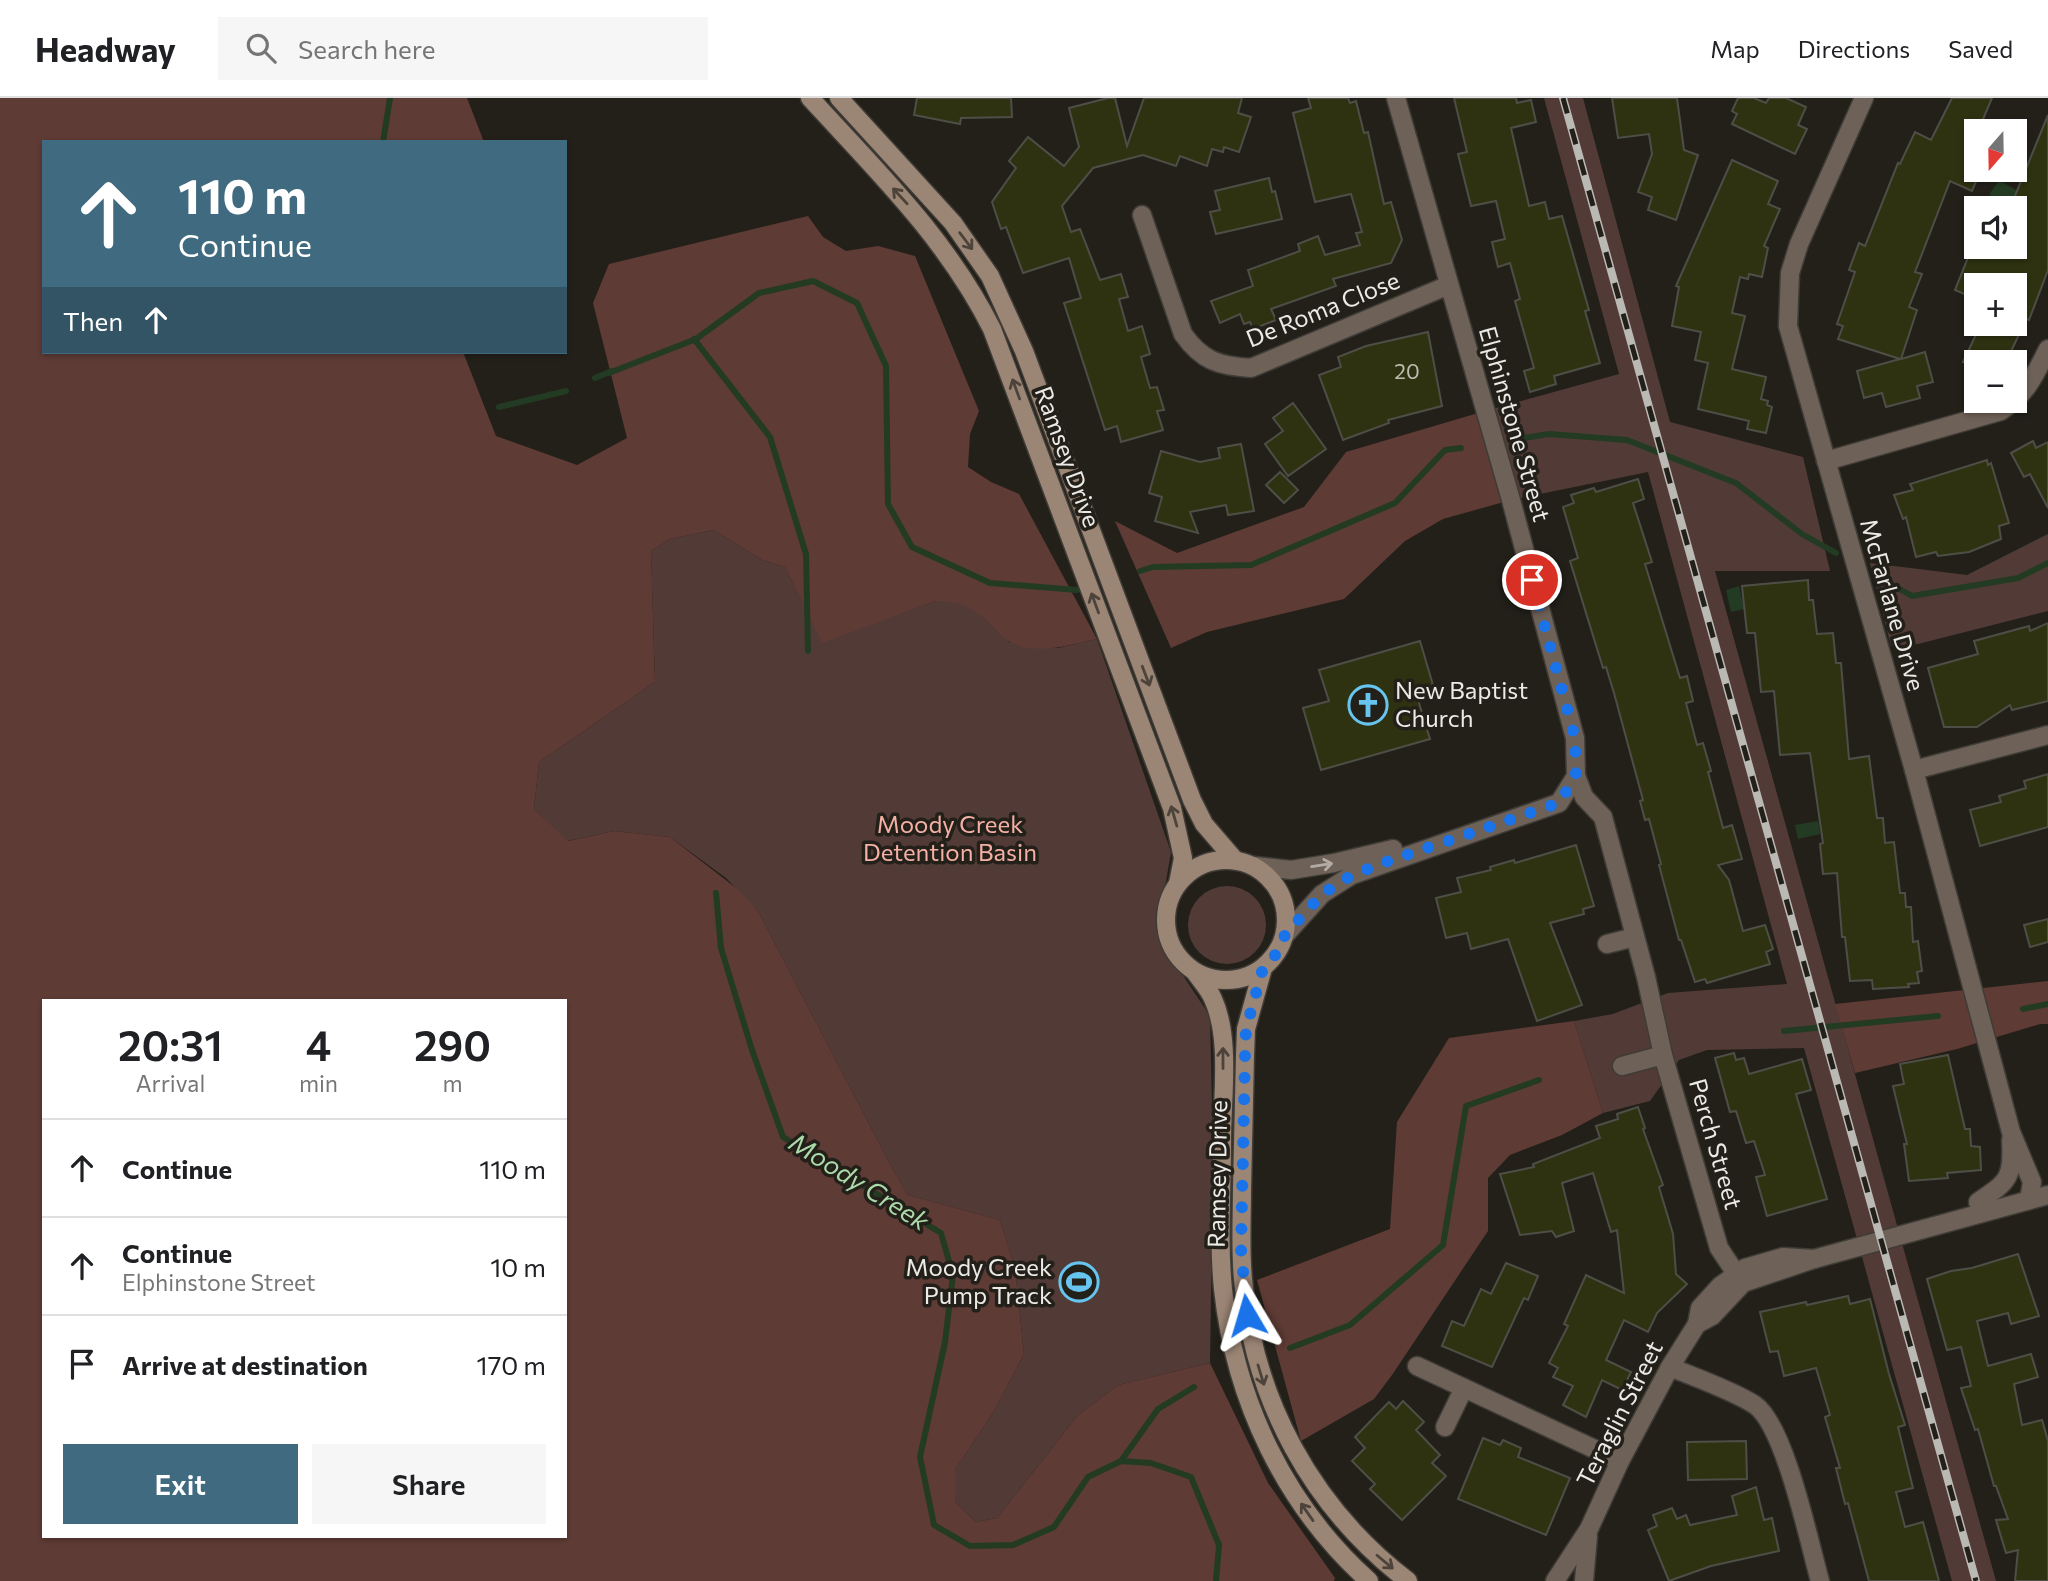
<!DOCTYPE html>
<meta charset="utf-8">
<style>
:root{--surface:#fff;--page:#f6f6f6;--text:#202124;--muted:#757577;--line:#e0e0e0;--accent:#406a7f}
body{margin:0;font-family:Commissioner,sans-serif;background:var(--page);color:var(--text);height:100vh;display:flex;flex-direction:column;font-size:26px;white-space:nowrap}
*{box-sizing:border-box;margin:0}
p{font-size:23px;color:var(--muted)}
.icon{flex:none;width:38px;height:38px;fill:none;stroke:currentColor;stroke-width:2;stroke-linecap:round;stroke-linejoin:round}
.map{position:relative;flex:1;overflow:hidden}
.sheet{position:absolute;left:42px;top:901px;width:525px;height:539px;display:flex;flex-direction:column;background:var(--surface);border-radius:0px;box-shadow:0 2px 5px #0004}
.sheet>*{flex:none}
.banner{position:absolute;left:42px;top:42px;width:525px;height:214px;border-radius:0px;box-shadow:0 2px 5px #0004;background:#406a7f;color:#fff;overflow:hidden}
.needle{width:46px;rotate:200deg}
.controls{position:absolute;left:1964px;top:21px;display:grid;gap:14px}
.controls a{display:grid;place-items:center;width:63px;height:63px;border-radius:0px;background:var(--surface);box-shadow:0 2px 5px #0004;font-size:35px}
.pin{position:absolute;display:grid;place-items:center;width:60px;height:60px;color:#fff;margin:-30px;border:4px solid #fff;border-radius:50%;box-shadow:0 2px 7px #0007}
.me{position:absolute;width:77px;margin:-38px;rotate:353deg;stroke-linejoin:round;filter:drop-shadow(0 0 5px #0008)}
.turn{display:flex;align-items:center;gap:24px;height:147px;padding:0 21px;font-size:32px}
.turn .icon{width:91px;height:91px;stroke-width:2.5}
.turn b{display:block;font-size:49px;line-height:60px}
.then{display:flex;align-items:center;height:66px;padding:0 21px;background:#0003;gap:14px;font-size:26px}
.eta{display:flex;justify-content:space-evenly;align-items:center;height:119px;text-align:center}
.eta b{font-size:42px;font-weight:600;line-height:49px}
.action{display:flex;gap:14px;margin-top:auto;padding:14px 21px}
.action a{flex:1;height:80px;border-radius:0px;background:var(--accent);color:#fff;font-size:28px;font-weight:600;line-height:80px;text-align:center}
.action a+a{background:var(--page);color:var(--text)}
ul{padding:0;list-style:none}
li{display:flex;align-items:center;gap:21px;height:98px;padding:0 21px;border-top:2px solid var(--line)}
li div{flex:1}
li b{display:block;font-size:26px}
li em{font-style:normal}
header{display:flex;align-items:center;gap:42px;box-sizing:border-box;height:98px;padding:0 35px;background:var(--surface);border-bottom:2px solid var(--line)}
header strong{font-size:33px}
nav{display:flex;gap:38px;margin-inline-start:auto;font-size:24px}
.search{width:490px;height:63px;background:var(--page);display:flex;align-items:center;gap:18px;box-sizing:border-box;padding:0 24px;border-radius:0px;color:var(--muted);font-size:26px}
.map>svg:first-child{display:block}
</style>
<header>
<strong>Headway</strong>
<div class="search"><svg class="icon" aria-label="search" viewBox="0 0 24 24"><circle cx="10" cy="10" r="6"/><path d="M15 15l6 6"/></svg>Search here</div>
<nav><a>Map</a><a>Directions</a><a>Saved</a></nav>
</header>
<div class="map">
<svg width="2048" height="1483" viewBox="0 0 2048 1483">
<rect width="100%" height="100%" fill="#23201a"/>
<!-- green -->
<g fill="#523b37">
<polygon points="1544,0 1583,0 1670,324 1803,359 1830,473 1715,473 1996,1483 1952,1483 1804,950 1707,952 1679,962 1650,1003 1603,1015 1574,923 1613,916 1668,895 1787,886 1648,374 1511,402 1485,313 1619,276"/>
<polygon points="714,432 762,462 785,469 822,544 936,503 954,503 972,509 1009,544 1058,550 1097,541 1171,754 1165,789 1160,843 1210,918 1213,1057 1210,1265 1118,1287 1078,1317 997,1420 976,1424 955,1404 955,1372 993,1315 1024,1256 1015,1171 1000,1122 908,1097 891,1068 758,813 726,780 670,739 614,733 567,743 534,711 539,664 655,584 651,453 670,441"/>
<polygon points="2048,436 2048,513 1918,546 1891,548 1870,465 1967,477"/>
<circle cx="1227" cy="827" r="39"/>
</g>
<!-- forest -->
<g fill="#5f3b35" fill-rule="evenodd">
<path d="M0 0H467L484 44H44V254H463L496 338 577 367 627 340 593 205 609 166 808 118 823 139 846 153 878 148 915 158 979 313 970 336 968 369 991 384 1019 396 1097 541C1069 547 1037 558 1010 544 1004 541 998 534 993 529 973 510 965 503 936 503L822 545 785 469 762 462 714 432 670 441 651 453 655 584 539 664 534 711 568 743 614 733 670 739 740 793 758 813 891 1068 908 1097 1000 1122 1015 1171 1024 1256 993 1315 955 1372V1404L976 1424 997 1420 1078 1317 1118 1287 1210 1265 1268 1385 1335 1480 1334 1483H0ZM44 903H565V1438H44Z"/>
<polygon points="1485,313 1511,402 1443,421 1405,443 1344,501 1207,534 1171,550 1115,423 1177,455 1304,409 1346,354"/>
<polygon points="2048,883 2048,926 2040,926 1957,951 1855,975 1835,906"/>
<polygon points="1574,923 1603,1015 1562,1037 1510,1057 1488,1080 1488,1133 1392,1277 1374,1301 1301,1343 1257,1182 1390,1131 1397,1024 1449,940"/>
</g>
<!-- water -->
<g fill="#233b23">
<polygon points="1999,82 2021,95 2014,110 1989,97"/>
<polygon points="1739,488 1744,511 1731,514 1726,492"/>
<polygon points="1818,723 1820,736 1798,741 1795,727"/>
</g>
<g fill="none" stroke-linecap="round" stroke-linejoin="round">
<!-- stream -->
<g stroke="#233b23" stroke-width="6">
<polyline points="383,44 390,0"/>
<polyline points="694,241 770,339 806,456 808,553"/>
<polyline points="609,275 696,241 759,195 813,183 857,205 886,268 888,406 912,449 990,485 1077,492"/>
<polyline points="595,280 612,273"/>
<polyline points="499,309 566,293"/>
<polyline points="1511,342 1549,336 1627,342 1736,385 1802,436 1836,455"/>
<polyline points="1140,473 1153,469 1251,467 1395,405 1445,352 1461,350"/>
<polyline points="1875,477 1912,498 2018,480 2048,465"/>
<polyline points="716,795 721,850 752,952 783,1039 941,1135 953,1177 945,1244 920,1359 934,1427 970,1448 1013,1447 1054,1429 1088,1379 1121,1363 1151,1365 1191,1379 1219,1447 1216,1483"/>
<polyline points="2023,911 2048,906"/>
<polyline points="1784,933 1938,918"/>
<polyline points="1290,1250 1350,1227 1443,1147 1466,1008 1539,982"/>
<polyline points="1121,1363 1158,1311 1194,1289"/>
</g>
</g>
<!-- building -->
<g fill="#2e3211" stroke="#4d4f47" stroke-width="2">
<polygon points="917,0 1011,0 1012,19 961,20 960,26 914,17"/>
<polygon points="1108,0 1115,0 1127,48 1144,0 1242,0 1238,15 1251,19 1239,54 1224,49 1223,54 1212,51 1207,68 1180,58 1176,68 1143,57 1093,70 1062,108 1071,134 1080,131 1100,182 1121,176 1128,199 1119,201 1128,233 1142,228 1150,256 1141,259 1150,290 1157,289 1164,312 1157,313 1163,332 1121,344 1117,328 1105,332 1064,205 1081,200 1069,160 1023,175 1006,129 1001,131 992,104 1016,70 1009,63 1028,39 1064,68 1079,49 1069,10"/>
<polygon points="1308,0 1348,0 1350,5 1356,3 1364,35 1368,34 1384,106 1391,104 1402,142 1391,165 1333,181 1336,188 1271,211 1276,222 1253,231 1250,224 1244,226 1240,216 1220,225 1211,203 1253,188 1248,172 1300,153 1298,146 1318,138 1325,157 1360,147 1356,135 1362,134 1351,96 1315,104 1293,15 1311,10"/>
<polygon points="1454,0 1516,0 1517,5 1531,2 1536,24 1511,30 1529,108 1545,104 1549,121 1562,118 1589,212 1585,213 1600,265 1554,278 1556,286 1530,294 1524,273 1534,270 1515,203 1520,201 1510,165 1498,169 1492,144 1505,141 1496,103 1471,108 1458,56 1467,54"/>
<polygon points="1612,0 1677,0 1684,52 1698,57 1676,122 1648,112 1652,99 1638,94 1652,56 1649,36 1618,40"/>
<polygon points="1738,0 1754,0 1766,5 1769,0 1786,0 1806,9 1798,27 1807,31 1795,56 1732,26 1737,16 1732,13"/>
<polygon points="1952,0 1992,0 1978,33 1976,33 1976,72 1981,72 1972,93 1950,83 1915,174 1922,176 1909,209 1917,212 1901,261 1925,254 1933,284 1917,288 1920,300 1886,309 1882,295 1864,300 1857,273 1900,261 1838,241 1843,228 1837,226 1855,174 1849,172 1859,145 1865,148 1898,65 1900,66 1915,34 1931,42"/>
<polygon points="2048,17 2048,172 2029,222 2014,216 2014,187 1976,187 1976,201 1955,192 1975,142 1976,154 1978,149 2014,149 2014,110 2010,110"/>
<polygon points="1732,62 1778,83 1768,106 1780,111 1764,148 1768,150 1762,179 1749,176 1748,181 1740,179 1732,215 1745,218 1732,271 1766,279 1761,301 1768,303 1767,307 1772,309 1766,335 1747,331 1749,323 1698,311 1708,265 1695,262 1701,234 1672,228 1679,189 1676,188"/>
<polygon points="1269,80 1272,94 1275,93 1282,121 1216,136 1210,114 1220,112 1215,93"/>
<polygon points="1981,226 2024,226 2006,264 1963,264"/>
<polygon points="1428,234 1442,308 1388,322 1389,325 1343,342 1319,277 1341,269 1338,259 1366,248"/>
<polygon points="1293,305 1326,351 1288,378 1265,346 1283,333 1273,320"/>
<polygon points="2033,343 2036,350 2048,344 2048,410 2030,376 2024,379 2011,355"/>
<polygon points="1241,346 1254,413 1228,417 1226,407 1190,414 1198,435 1155,423 1162,399 1149,395 1161,353 1200,364 1220,360 1218,350"/>
<polygon points="1987,362 1988,367 1991,365 2009,425 1999,428 2001,441 1969,454 1938,458 1936,454 1916,459 1906,419 1903,421 1894,397 1913,392 1910,386"/>
<polygon points="1280,374 1298,392 1284,405 1266,387"/>
<polygon points="1638,381 1644,401 1633,405 1652,464 1645,466 1680,580 1687,578 1693,603 1686,605 1697,647 1703,645 1711,673 1708,674 1723,730 1732,727 1742,761 1718,767 1729,782 1743,833 1765,827 1773,851 1766,854 1770,866 1707,885 1705,881 1695,884 1681,842 1679,842 1659,767 1661,766 1649,721 1645,722 1640,703 1643,702 1614,595 1606,569 1603,570 1570,463 1578,460 1563,409 1574,405 1571,397 1594,390 1596,394"/>
<polygon points="1808,482 1809,502 1813,502 1817,536 1833,535 1836,565 1841,565 1849,661 1869,658 1877,720 1883,720 1885,745 1894,744 1900,795 1905,795 1906,809 1911,809 1913,844 1918,843 1922,873 1917,874 1919,885 1908,886 1909,889 1873,891 1872,882 1850,883 1845,839 1842,839 1837,775 1823,776 1820,746 1823,745 1810,655 1780,657 1774,593 1761,594 1755,535 1747,535 1742,488"/>
<polygon points="2048,525 2048,603 2012,612 2010,607 1977,629 1944,629 1928,570 1978,556 1974,543 2029,528 2030,533"/>
<polygon points="1420,543 1433,587 1415,592 1430,641 1321,672 1303,610 1329,603 1319,572"/>
<polygon points="2048,676 2048,729 1980,748 1970,712 2001,704 1999,698 2026,690 2024,683"/>
<polygon points="1576,747 1594,808 1583,811 1584,816 1550,825 1582,907 1537,923 1508,841 1471,851 1467,835 1446,840 1436,800 1461,794 1457,780 1491,772 1490,769 1514,762 1515,765"/>
<polygon points="2048,821 2048,844 2030,849 2024,827"/>
<polygon points="1734,955 1736,962 1744,960 1749,976 1802,961 1811,992 1796,996 1827,1101 1767,1118 1756,1079 1765,1077 1754,1043 1746,1045 1736,1013 1730,1014 1715,960"/>
<polygon points="1948,957 1965,1031 1970,1031 1971,1048 1980,1049 1981,1072 1947,1075 1948,1080 1909,1083 1904,1046 1907,1046 1893,988 1904,986 1900,966"/>
<polygon points="1638,1009 1645,1030 1643,1031 1663,1087 1659,1089 1673,1136 1676,1176 1687,1186 1657,1215 1648,1234 1624,1222 1606,1262 1631,1274 1622,1292 1602,1282 1586,1319 1563,1307 1573,1288 1553,1279 1558,1270 1549,1265 1568,1228 1564,1226 1586,1177 1624,1195 1617,1132 1611,1134 1593,1075 1562,1085 1574,1133 1556,1139 1552,1133 1520,1137 1500,1076 1534,1069 1533,1066 1600,1040 1596,1028 1618,1021 1617,1016"/>
<polygon points="2018,1156 2039,1218 2011,1226 2008,1215 1977,1223 1988,1268 2031,1256 2038,1279 2014,1286 2022,1327 2042,1322 2048,1343 2048,1483 2015,1483 2018,1452 2006,1455 1996,1422 2008,1421 1996,1388 1994,1388 1978,1331 1975,1332 1961,1290 1971,1288 1961,1249 1947,1252 1927,1181 1951,1173 1972,1170"/>
<polygon points="1506,1165 1538,1178 1528,1202 1524,1200 1492,1269 1442,1248 1452,1223 1464,1228 1481,1191 1491,1196"/>
<polygon points="1848,1198 1850,1206 1870,1201 1889,1276 1905,1327 1898,1329 1913,1390 1896,1394 1905,1429 1923,1424 1939,1483 1869,1483 1848,1405 1845,1406 1836,1370 1840,1370 1825,1319 1830,1317 1816,1270 1784,1278 1778,1253 1770,1254 1760,1214 1806,1204 1807,1207"/>
<polygon points="1403,1303 1424,1324 1416,1332 1440,1357 1432,1365 1446,1378 1402,1422 1370,1391 1375,1386 1352,1363 1365,1350 1355,1339 1389,1304 1396,1311"/>
<polygon points="1483,1340 1500,1347 1503,1342 1521,1350 1518,1359 1570,1380 1546,1437 1458,1401"/>
<polygon points="1746,1343 1747,1381 1688,1382 1687,1344"/>
<polygon points="1756,1389 1764,1422 1772,1420 1779,1453 1711,1468 1669,1483 1648,1432 1657,1428 1653,1417 1672,1410 1677,1421 1686,1417 1690,1427 1737,1417 1732,1398"/>
</g>
<g fill="none" stroke-linecap="round" stroke-linejoin="round">
<!-- minor casing -->
<g stroke="#3f3c37" stroke-width="21">
<g id="minor">
<polyline points="1864,0 1799,146 1790,175 1788,228 1914,672 2011,1034 2032,1084 2029,1102"/>
<path d="M1142 117 1183 236C1202 263 1219 268 1251 270L1449 187"/>
<path d="M1826 363 2001 313C2028 294 2033 280 2048 251"/>
<polyline points="1914,672 2048,637"/>
<polyline points="1576,678 1584,699 1603,719 1646,879 1663,957"/>
<polyline points="1255,768 1291,772 1334,765 1393,751"/>
<polyline points="1285,837 1322,796 1352,777 1559,705 1576,678 1575,640 1511,402 1396,0"/>
<polyline points="1607,846 1635,839"/>
<polyline points="1622,968 1663,957 1719,1150 1741,1183"/>
<path d="M1978 1104C2009 1083 2013 1080 2011 1042"/>
<polyline points="1697,1226 1712,1218 1743,1185 1814,1161 2048,1097"/>
<polyline points="1417,1268 1620,1363"/>
<path d="M1670 1269C1694 1279 1734 1293 1755 1307 1785 1328 1809 1444 1820 1483"/>
<polyline points="1445,1329 1464,1290"/>
<polyline points="1555,1483 1589,1431 1620,1363 1670,1269 1697,1226 1700,1210 1720,1188 1745,1170 1783,1159 1814,1161"/>
<polyline points="1584,1483 1588,1438"/>
</g>
</g>
<!-- secondary casing -->
<g stroke="#3f3c37" stroke-width="21">
<g id="secondary">
<path d="M810 0C877 73 947 141 992 231L1172 710 1183 760 1178 785"/>
<polyline points="839,0 953,125 990,178 1024,253 1192,702 1204,726 1235,762"/>
<circle cx="1226" cy="822" r="60"/>
<path d="M1263 870 1246 931 1245 958C1244 1002 1243 1046 1242 1091 1242 1121 1240 1151 1243 1181 1253 1301 1312 1410 1408 1483"/>
<path d="M1195 874C1201 883 1209 891 1213 901 1231 940 1222 1000 1222 1042 1222 1092 1218 1142 1223 1191 1235 1302 1285 1408 1369 1483"/>
</g>
</g>
<!-- minor -->
<use href="#minor" stroke="#6e6157" stroke-width="18"/>
<!-- secondary -->
<use href="#secondary" stroke="#9b8575" stroke-width="18"/>
<!-- rail casing -->
<g stroke="#bbb9b4" stroke-width="8">
<polyline id="rail" points="1563,0 1976,1483"/>
</g>
<!-- rail -->
<use href="#rail" stroke="#23201a" stroke-width="5" stroke-dasharray="16" stroke-linecap="butt"/>
</g>
<!-- one-way arrows -->
<defs><path id="oneway-shaft" d="M-6 0H5M1.5-3L5.5 0L1.5 3" fill="none" stroke-width="1.6" stroke-linecap="round" stroke-linejoin="round" transform="scale(1.75)"/></defs>
<g stroke="#4d433a">
<use href="#oneway-shaft" transform="translate(900 98) rotate(-133)"/>
<use href="#oneway-shaft" transform="translate(966 143) rotate(53)"/>
<use href="#oneway-shaft" transform="translate(1016 291) rotate(-110)"/>
<use href="#oneway-shaft" transform="translate(1095 505) rotate(-110)"/>
<use href="#oneway-shaft" transform="translate(1146 578) rotate(69)"/>
<use href="#oneway-shaft" transform="translate(1174 718) rotate(-106)"/>
<use href="#oneway-shaft" transform="translate(1223 960) rotate(-90)"/>
<use href="#oneway-shaft" transform="translate(1261 1277) rotate(73)"/>
<use href="#oneway-shaft" transform="translate(1307 1414) rotate(-125)"/>
<use href="#oneway-shaft" transform="translate(1385 1464) rotate(40)"/>
</g>
<use stroke="#b3aca6" href="#oneway-shaft" transform="translate(1322 767) rotate(-9)"/>
<g fill="none" stroke-linecap="round" stroke-linejoin="round">
<!-- route -->
<polyline stroke="#1a73e8" stroke-width="12" stroke-dasharray="0 21.6" points="1247,1217 1241,1151 1245,958 1246,931 1263,870 1277,855 1285,837 1322,796 1352,777 1386,764 1559,705 1576,678 1575,640 1532,482"/>
</g>
<!-- icons -->
<defs>
<g id="church-ring" transform="scale(2.0125)"><circle r="9.5" fill="#23201a" stroke="#66c4ef" stroke-width="1.5"/><path d="M-1.2-6h2.4v3.5h3.3v2.4h-3.3V6h-2.4V-.1h-3.3v-2.4h3.3Z" fill="#66c4ef"/></g>
<g id="stadium-ring" transform="scale(2.0125)"><circle r="9.5" fill="#23201a" stroke="#66c4ef" stroke-width="1.5"/><path d="M0-5a6.5 5 0 1 0 0 10a6.5 5 0 1 0 0-10ZM-3.5-1.8h7v3.6h-7Z" fill="#66c4ef"/></g>
</defs>
<g fill-rule="evenodd">
<use href="#church-ring" x="1368" y="607"/>
<use href="#stadium-ring" x="1079" y="1184"/>
</g>
<g text-anchor="middle" stroke-width="7" stroke-linejoin="round" paint-order="stroke">
<!-- number labels -->
<g font-size="21" fill="#bcbcb1">
<text x="1407" y="281">20</text>
</g>
<!-- street labels -->
<g font-size="24" fill="#eceae6" stroke="#23201a">
<text transform="translate(1323 212) rotate(-22)" y="8">De Roma Close</text>
<text transform="translate(1514 326) rotate(74)" y="8">Elphinstone Street</text>
<text transform="translate(1067 359) rotate(70)" y="8">Ramsey Drive</text>
<text transform="translate(1892 507) rotate(74)" y="8">McFarlane Drive</text>
<text transform="translate(1715 1046) rotate(74)" y="8">Perch Street</text>
<text transform="translate(1218 1076) rotate(-89)" y="8">Ramsey Drive</text>
<text transform="translate(1620 1316) rotate(-63)" y="8">Teraglin Street</text>
</g>
<!-- poi labels -->
<g font-size="24" fill="#eceae6" stroke="#23201a" text-anchor="start">
<text x="1395" y="601">New Baptist<tspan x="1395" dy="28">Church</tspan></text>
<text x="1052" y="1178" text-anchor="end">Moody Creek<tspan x="1052" dy="28">Pump Track</tspan></text>
</g>
<!-- park labels -->
<g font-size="24" fill="#f5b0a5" stroke="#23201a">
<text x="950" y="735">Moody Creek<tspan x="950" dy="28">Detention Basin</tspan></text>
</g>
<!-- water labels -->
<g font-size="26" font-style="italic" fill="#acdaaa" stroke="#23201a">
<text transform="translate(859 1084) rotate(32)" y="9">Moody Creek</text>
</g>
</g>
</svg>
<div class="controls">
<a><svg class="needle" viewBox="-14 -14 28 28"><path d="M0-13l5 13h-10z" fill="#e53935"/><path d="M0 13l5-13h-10z" fill="#757577"/></svg></a>
<a><svg class="icon" aria-label="sound" viewBox="0 0 24 24"><path d="M4 9h4l5-4v14l-5-4H4zM17 9q2 3 0 6"/></svg></a>
<a>+</a>
<a>−</a>
</div>
<div class="pin" style="left:1532px;top:482px;background:#d93025"><svg class="icon" aria-label="arrive" viewBox="0 0 24 24"><path d="M6 21V4h12l-3 4 3 4H6"/></svg></div>
<svg class="me" style="left:1247px;top:1217px" viewBox="-20 -20 40 40"><path d="M0-17L14 15 0 8-14 15z" fill="#1a73e8" stroke="#fff" stroke-width="4"/></svg>
<div class="banner">
<div class="turn"><svg class="icon" aria-label="ahead" viewBox="0 0 24 24"><path d="M12 20V5M6 11l6-6 6 6"/></svg><div><b>110 m</b>Continue</div></div>
<div class="then">Then<svg class="icon" aria-label="ahead" viewBox="0 0 24 24"><path d="M12 20V5M6 11l6-6 6 6"/></svg></div>
</div>
<section class="sheet">
<div class="eta">
<div><b>20:31</b><p>Arrival</p></div>
<div><b>4</b><p>min</p></div>
<div><b>290</b><p>m</p></div>
</div>
<ul>
<li><svg class="icon" aria-label="ahead" viewBox="0 0 24 24"><path d="M12 20V5M6 11l6-6 6 6"/></svg><div><b>Continue</b></div><em>110 m</em></li>
<li><svg class="icon" aria-label="ahead" viewBox="0 0 24 24"><path d="M12 20V5M6 11l6-6 6 6"/></svg><div><b>Continue</b><p>Elphinstone Street</p></div><em>10 m</em></li>
<li><svg class="icon" aria-label="arrive" viewBox="0 0 24 24"><path d="M6 21V4h12l-3 4 3 4H6"/></svg><div><b>Arrive at destination</b></div><em>170 m</em></li>
</ul>
<div class="action"><a>Exit</a><a>Share</a></div>
</section>
</div>
